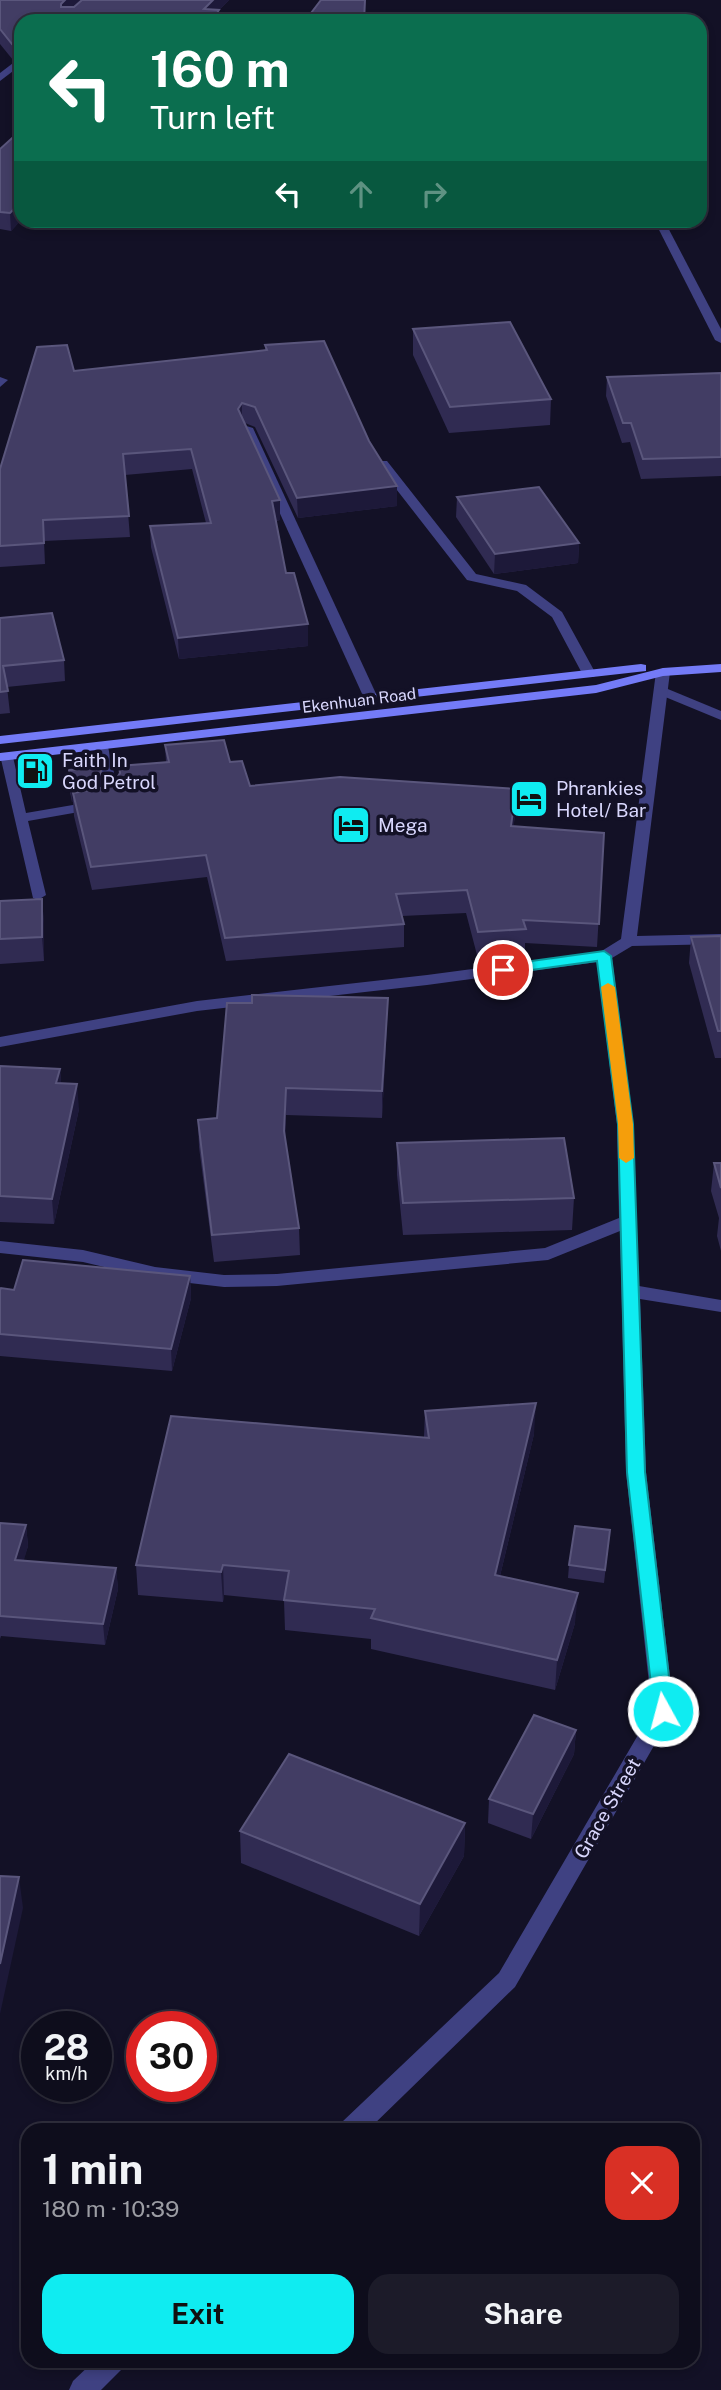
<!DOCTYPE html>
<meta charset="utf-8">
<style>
:root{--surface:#0e0d1c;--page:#1c1b29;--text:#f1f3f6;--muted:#9b9ca3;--line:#2e2d3b;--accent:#0fecf1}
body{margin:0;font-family:"Public Sans",sans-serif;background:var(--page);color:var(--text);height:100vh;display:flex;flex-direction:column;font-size:26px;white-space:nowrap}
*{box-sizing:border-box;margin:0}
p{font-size:23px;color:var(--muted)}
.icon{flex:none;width:38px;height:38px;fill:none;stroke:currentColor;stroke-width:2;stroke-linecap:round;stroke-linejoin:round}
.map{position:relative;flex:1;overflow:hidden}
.drawer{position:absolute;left:21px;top:2123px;width:679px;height:245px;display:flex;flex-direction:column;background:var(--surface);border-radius:21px;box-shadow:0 4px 10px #0003,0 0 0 2px var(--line)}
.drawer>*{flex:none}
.banner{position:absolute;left:14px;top:14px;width:693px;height:214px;border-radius:21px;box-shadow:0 4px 10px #0003,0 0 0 2px var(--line);background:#0b6e4f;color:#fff;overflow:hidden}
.speed{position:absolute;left:21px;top:2011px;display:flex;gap:14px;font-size:35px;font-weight:700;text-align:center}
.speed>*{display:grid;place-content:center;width:91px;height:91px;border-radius:50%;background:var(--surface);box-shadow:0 4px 10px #0003,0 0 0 2px var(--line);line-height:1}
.speed small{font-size:18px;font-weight:400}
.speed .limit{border:10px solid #d22;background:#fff;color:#111}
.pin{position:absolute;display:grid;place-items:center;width:60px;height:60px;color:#fff;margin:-30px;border:4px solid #fff;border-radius:50%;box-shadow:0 2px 7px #0007}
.me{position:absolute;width:77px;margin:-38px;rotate:353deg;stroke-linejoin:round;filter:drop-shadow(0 0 5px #0008)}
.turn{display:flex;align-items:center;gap:24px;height:147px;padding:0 21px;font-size:32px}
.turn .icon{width:91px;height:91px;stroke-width:2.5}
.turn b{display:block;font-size:49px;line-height:60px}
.lanes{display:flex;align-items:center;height:66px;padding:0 21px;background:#0003;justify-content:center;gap:35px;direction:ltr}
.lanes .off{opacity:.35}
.round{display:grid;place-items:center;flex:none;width:74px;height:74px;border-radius:21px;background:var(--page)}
.headline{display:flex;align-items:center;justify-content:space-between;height:119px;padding:0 21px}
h1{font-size:42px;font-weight:700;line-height:52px}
.cta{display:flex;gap:14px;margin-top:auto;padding:14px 21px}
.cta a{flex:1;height:80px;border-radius:21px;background:var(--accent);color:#111;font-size:28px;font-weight:700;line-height:80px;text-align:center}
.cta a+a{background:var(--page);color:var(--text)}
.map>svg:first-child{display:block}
</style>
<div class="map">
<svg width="721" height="2390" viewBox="0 0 721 2390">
<rect width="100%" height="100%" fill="#131126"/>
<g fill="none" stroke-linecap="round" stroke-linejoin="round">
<!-- service -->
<g fill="#3f4182" fill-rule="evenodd">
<polygon points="654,220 664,220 721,329 721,343 715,340"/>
<polygon points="379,461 387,461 476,574 526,585 562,612 596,674 594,677 584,677 552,617 517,591 467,580 379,467"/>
<polygon points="663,687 721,711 721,720 658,694 656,691"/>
<polygon points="101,743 108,747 119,794 113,806 28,821 46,895 38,900 33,898 0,755 6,753 13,757 26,813 102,800 105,794 94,747"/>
</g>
<!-- minor -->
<g fill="#3f4182" fill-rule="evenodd">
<polygon points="21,57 21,65 0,81 0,73"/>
<polygon points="0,377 8,380 0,387"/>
<polygon points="243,425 253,428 378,698 376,701 371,702 364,698 241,428"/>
<polygon points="663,668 670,672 637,936 721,934 721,944 632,946 612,958 633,1124 639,1286 721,1300 721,1312 640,1299 646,1472 674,1711 515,1987 368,2130 339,2130 342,2122 499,1973 652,1711 626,1472 620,1231 548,1260 277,1286 224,1287 155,1279 83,1262 0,1253 0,1241 83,1250 155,1267 224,1275 277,1274 545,1248 619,1218 617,1124 597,962 427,985 197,1011 0,1047 0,1037 197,1001 427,975 600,952 621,939 656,672"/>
<polygon points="94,2361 125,2361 121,2370 101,2390 69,2390 73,2381"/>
</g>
<!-- secondary -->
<g fill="#747bf7" fill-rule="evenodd">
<polygon points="641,664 646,665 646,671 0,744 0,736"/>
<polygon points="721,664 721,672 663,676 596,693 0,761 0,753 596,685 663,668"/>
</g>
</g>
<!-- wall -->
<g fill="#302b52">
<polygon points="0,0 229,0 219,10 21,21 21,69 20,69 19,57 13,60 0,44"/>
<polygon points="0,149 21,220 11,231 0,229"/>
<polygon points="139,220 189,220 183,228 140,224"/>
<polygon points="413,329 551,399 550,425 449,433 413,355"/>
<polygon points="265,345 397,506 298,518 255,427 245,423 280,500 280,520 276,521 286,573 308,624 308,646 179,659 151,547 150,526 206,523 192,469 125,475 130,537 44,541 45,564 0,567 0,469 74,371 265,350"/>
<polygon points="721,373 721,476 641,479 630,442 622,443 606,396 607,377"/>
<polygon points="457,497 579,543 578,563 494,574 456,517"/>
<polygon points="0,618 64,660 65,681 7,687 10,713 0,714"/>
<polygon points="165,745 230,762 250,786 516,789 516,811 513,827 604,833 597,947 525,943 525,952 477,955 466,913 402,916 404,924 404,947 226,961 207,877 92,890 74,816 73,802 72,802 70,792 69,770 101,772 102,788 112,786 119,774 119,766 166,762"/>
<polygon points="42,899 44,924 44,961 0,964 0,901"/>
<polygon points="721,936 721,1058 715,1058 689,963 691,937"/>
<polygon points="387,1024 382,1118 286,1115 285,1140 299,1228 300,1255 214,1262 199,1147 198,1120 217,1118"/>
<polygon points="0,1066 60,1069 61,1083 79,1109 54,1224 0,1222"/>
<polygon points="397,1143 574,1198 572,1230 403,1235 397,1175"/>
<polygon points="714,1163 721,1163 721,1251 717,1236 719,1218 711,1191"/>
<polygon points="190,1276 191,1298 172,1371 0,1356 0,1290"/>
<polygon points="425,1411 534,1434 500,1576 575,1623 555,1690 371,1649 371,1639 285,1630 284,1601 224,1595 223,1602 138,1595 136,1565 424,1437"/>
<polygon points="0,1523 26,1525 28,1546 23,1561 116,1568 118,1589 105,1645 1,1636 0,1639"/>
<polygon points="610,1530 604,1583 568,1578 569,1565"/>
<polygon points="576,1730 574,1754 531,1839 488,1823 489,1799"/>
<polygon points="465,1823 464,1856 419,1936 241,1863 240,1831"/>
</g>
<!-- shaded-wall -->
<g fill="#1d1939">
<polygon points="65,0 85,0 62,19 61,4"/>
<polygon points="213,0 229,0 208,21 204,9"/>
<polygon points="21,40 21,53 19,53 19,57 13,60 12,44"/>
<polygon points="21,202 21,220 11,231 10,213"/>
<polygon points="183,220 189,220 183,228"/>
<polygon points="242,403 242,423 238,409"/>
<polygon points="397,486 397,506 298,518 297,498"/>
<polygon points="280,500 280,520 272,521 272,501"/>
<polygon points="579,543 578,563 494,574 495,554"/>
<polygon points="308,624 308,646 179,659 178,638"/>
<polygon points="101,772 102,794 73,793 73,802 72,802 70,781"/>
<polygon points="516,789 516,811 510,849 511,826"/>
<polygon points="42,899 44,924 44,961 42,937"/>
<polygon points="388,998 387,1024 382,1118 382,1091"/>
<polygon points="60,1069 62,1094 56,1083"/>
<polygon points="77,1084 79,1109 54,1224 52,1199"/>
<polygon points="286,1088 286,1115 284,1158 284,1131"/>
<polygon points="190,1276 191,1298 172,1371 171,1349"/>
<polygon points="536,1403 534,1434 493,1605 495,1575"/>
<polygon points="26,1525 28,1546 18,1581 15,1560"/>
<polygon points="223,1565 224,1595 223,1602 221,1572"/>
<polygon points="116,1568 118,1589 105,1645 103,1624"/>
<polygon points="578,1593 575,1623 555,1690 557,1660"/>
<polygon points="576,1730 574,1754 531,1839 533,1814"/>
<polygon points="465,1823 464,1856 419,1936 420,1904"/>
<polygon points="19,1877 23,1908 0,2014 0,1964"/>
</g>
<!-- building -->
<g fill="#423d64" stroke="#5a567c" stroke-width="2">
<polygon points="0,0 65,0 61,4 61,7 74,7 82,0 213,0 204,9 219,10 215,16 258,21 21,21 21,40 12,44 0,29"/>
<polygon points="321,0 365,0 364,21 305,21"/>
<polygon points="21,130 21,202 10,213 0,212 0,149"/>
<polygon points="510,322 551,399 450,407 413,329"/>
<polygon points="324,341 369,441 397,486 297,498 255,407 242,403 238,409 280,500 272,501 286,573 294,573 308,624 178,638 150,526 211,523 191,449 123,454 129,516 43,520 44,543 0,546 0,469 37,347 67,345 74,371 267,350 265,345"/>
<polygon points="721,373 721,457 643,459 631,423 623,423 607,377"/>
<polygon points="539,487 579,543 495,554 457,497"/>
<polygon points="52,613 64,660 3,666 8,691 0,692 0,618"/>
<polygon points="224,740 230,762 242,761 250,786 340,777 516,789 511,826 604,833 599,924 523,920 526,929 478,932 467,890 396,894 404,924 225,938 206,855 91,867 73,793 112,786 120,773 119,766 169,762 165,745"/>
<polygon points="100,768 101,772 99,776 70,781 69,770"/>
<polygon points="42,899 42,937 0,939 0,901"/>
<polygon points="721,936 721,1031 718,1031 691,937"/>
<polygon points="252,995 388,998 382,1091 286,1088 284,1131 299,1228 212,1235 198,1120 217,1118 227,1003 252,1003"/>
<polygon points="0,1066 60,1069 56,1083 77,1084 52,1199 0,1196"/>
<polygon points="564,1138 574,1198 403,1203 397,1143"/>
<polygon points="714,1163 721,1163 721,1188"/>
<polygon points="23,1260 190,1276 171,1349 0,1334 0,1290 1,1288 14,1290"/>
<polygon points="536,1403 495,1575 578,1593 557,1660 371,1618 375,1609 284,1600 289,1571 223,1565 221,1572 136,1565 171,1416 429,1438 425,1411"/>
<polygon points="0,1523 26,1525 15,1560 116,1568 103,1624 0,1616"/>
<polygon points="575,1526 610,1530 605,1570 569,1565"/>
<polygon points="534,1715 576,1730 533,1814 489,1799"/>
<polygon points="289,1754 465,1823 420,1904 240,1831"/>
<polygon points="0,1876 19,1877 0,1964"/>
</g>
<!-- route -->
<polygon fill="#0fecf1" stroke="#0a999d" stroke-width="2" points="604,951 611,956 633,1124 645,1472 673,1711 670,1717 657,1717 654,1711 627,1472 618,1124 597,961 503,974 496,970 503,965"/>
<!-- slow -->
<polygon fill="#f59e0b" points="608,983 615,987 633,1124 634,1158 626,1163 619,1158 618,1124 601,987"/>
<!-- icons -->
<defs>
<g id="fuel-square" transform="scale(2.0125)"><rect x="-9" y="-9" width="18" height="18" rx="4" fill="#0fecf1" stroke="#131126"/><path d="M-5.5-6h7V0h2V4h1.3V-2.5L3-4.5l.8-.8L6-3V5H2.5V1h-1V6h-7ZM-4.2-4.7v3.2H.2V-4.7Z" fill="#111"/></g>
<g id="hotel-square" transform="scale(2.0125)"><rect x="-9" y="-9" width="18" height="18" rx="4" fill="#0fecf1" stroke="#131126"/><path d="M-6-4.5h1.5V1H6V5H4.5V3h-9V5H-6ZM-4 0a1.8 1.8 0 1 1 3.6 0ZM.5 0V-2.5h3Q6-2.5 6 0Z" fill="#111"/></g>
</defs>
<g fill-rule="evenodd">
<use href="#fuel-square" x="35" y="771"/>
<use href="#hotel-square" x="529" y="799"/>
<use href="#hotel-square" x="351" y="825"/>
</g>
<g text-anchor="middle" stroke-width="7" stroke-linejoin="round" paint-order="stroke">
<!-- far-street labels -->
<g font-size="16" fill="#d9d7fd" stroke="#131126">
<text transform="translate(359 700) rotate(-7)" y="6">Ekenhuan Road</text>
</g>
<!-- poi labels -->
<g font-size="19" fill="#d9d7fd" stroke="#131126" text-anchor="start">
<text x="62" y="767">Faith In<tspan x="62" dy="22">God Petrol</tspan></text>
<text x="556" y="795">Phrankies<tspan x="556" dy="22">Hotel/ Bar</tspan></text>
<text x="378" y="832">Mega</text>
</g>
<!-- street labels -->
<g font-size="19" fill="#d9d7fd" stroke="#131126">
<text transform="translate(607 1808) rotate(-60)" y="7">Grace Street</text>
</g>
</g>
</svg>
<div class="speed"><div>28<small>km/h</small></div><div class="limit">30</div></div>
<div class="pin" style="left:503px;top:970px;background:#d93025"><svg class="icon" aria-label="arrive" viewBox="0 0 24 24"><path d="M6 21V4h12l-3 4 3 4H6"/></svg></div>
<svg class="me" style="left:663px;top:1711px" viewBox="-20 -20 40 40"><circle r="17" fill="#0fecf1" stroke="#fff" stroke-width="3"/><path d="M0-11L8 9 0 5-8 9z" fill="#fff"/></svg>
<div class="banner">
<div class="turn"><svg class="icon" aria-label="left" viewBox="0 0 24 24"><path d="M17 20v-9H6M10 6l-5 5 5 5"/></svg><div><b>160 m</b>Turn left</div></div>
<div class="lanes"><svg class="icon" aria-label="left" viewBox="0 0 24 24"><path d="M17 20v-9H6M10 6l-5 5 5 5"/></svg><svg class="icon off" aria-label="ahead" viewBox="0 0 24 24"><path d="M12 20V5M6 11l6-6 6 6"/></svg><svg class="icon off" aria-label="right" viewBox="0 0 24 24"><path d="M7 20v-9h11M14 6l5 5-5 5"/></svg></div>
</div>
<section class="drawer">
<div class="headline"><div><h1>1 min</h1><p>180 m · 10:39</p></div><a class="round" style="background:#d93025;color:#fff"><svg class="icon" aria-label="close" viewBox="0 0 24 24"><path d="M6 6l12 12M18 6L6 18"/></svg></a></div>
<div class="cta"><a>Exit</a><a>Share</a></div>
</section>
</div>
